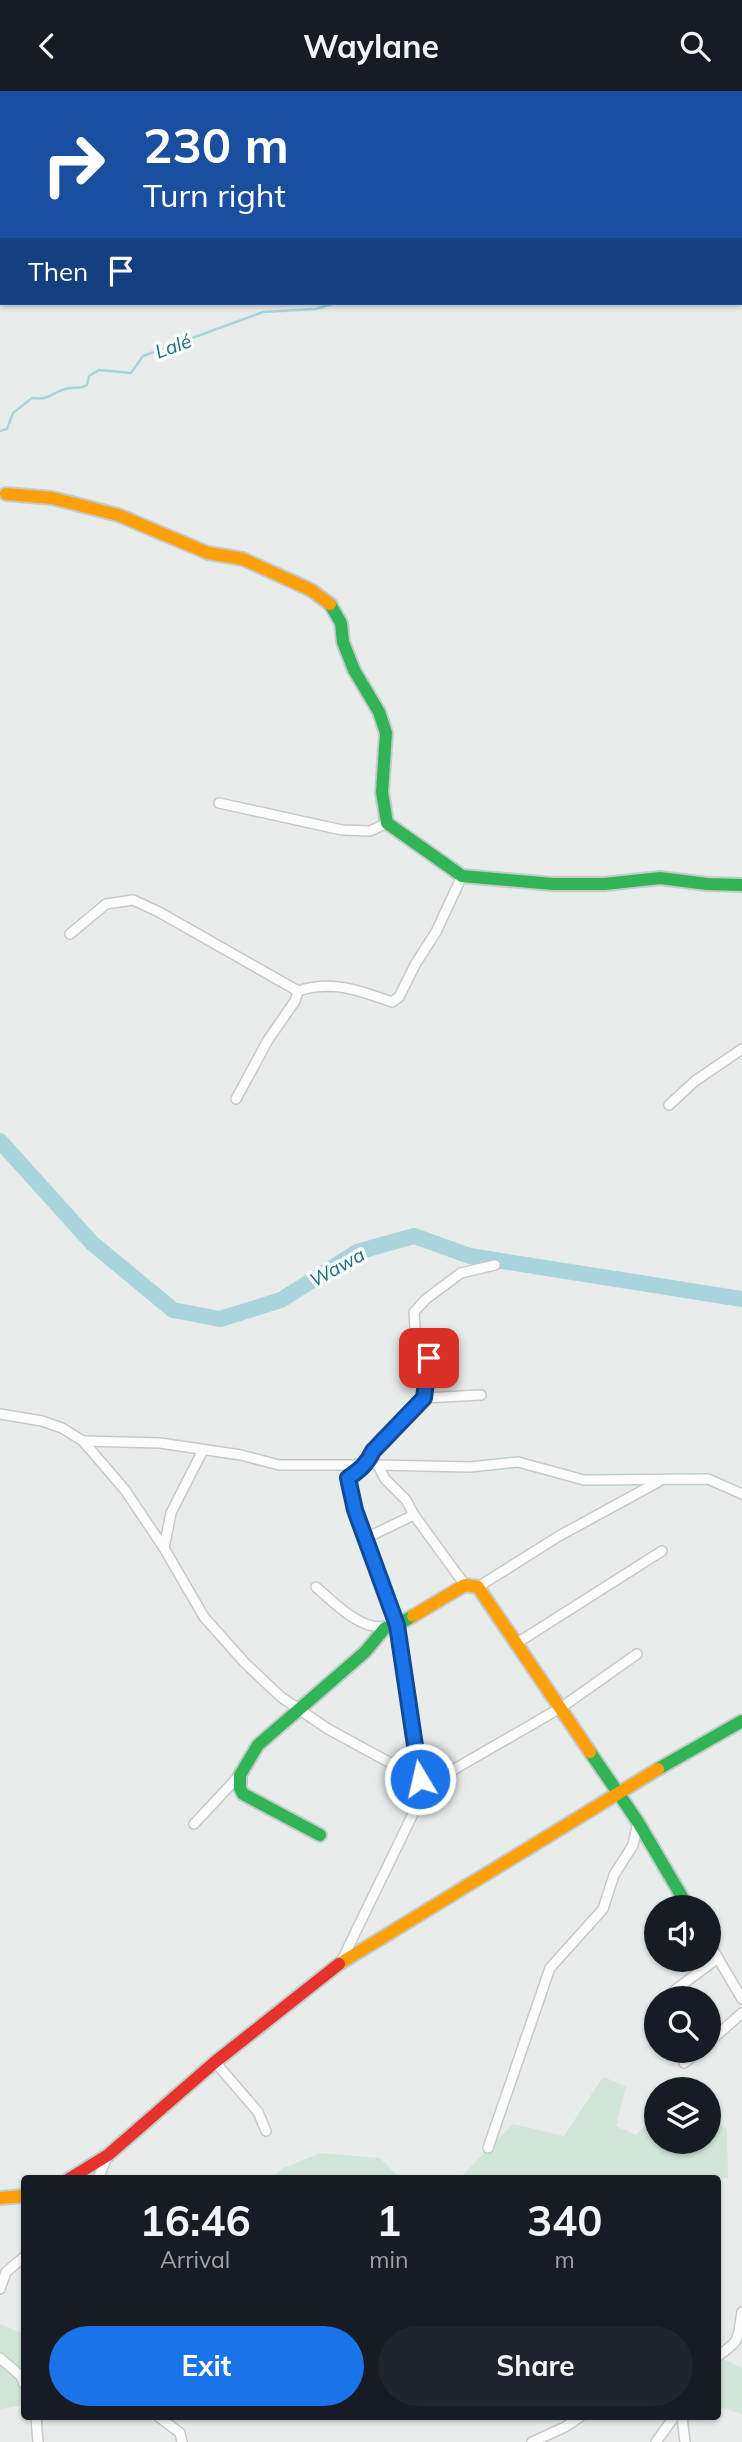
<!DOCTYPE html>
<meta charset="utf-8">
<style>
:root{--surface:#171b24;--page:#20242c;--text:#f1f3f6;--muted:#9ea1a6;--accent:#1a73e8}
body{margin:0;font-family:Mulish,sans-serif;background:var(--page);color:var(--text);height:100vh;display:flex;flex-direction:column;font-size:26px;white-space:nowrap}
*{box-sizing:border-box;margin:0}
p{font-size:23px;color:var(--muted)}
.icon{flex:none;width:38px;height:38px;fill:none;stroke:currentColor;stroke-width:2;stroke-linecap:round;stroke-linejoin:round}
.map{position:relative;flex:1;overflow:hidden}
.side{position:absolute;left:21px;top:2084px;width:700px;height:245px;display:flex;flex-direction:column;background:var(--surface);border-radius:7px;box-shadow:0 2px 5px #0004}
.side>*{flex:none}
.hud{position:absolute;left:0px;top:0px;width:742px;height:214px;box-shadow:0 2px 5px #0004;background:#1a4fa0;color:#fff;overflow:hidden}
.buttons{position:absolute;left:644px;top:1804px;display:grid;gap:14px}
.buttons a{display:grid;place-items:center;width:77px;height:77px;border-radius:50%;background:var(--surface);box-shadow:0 2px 5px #0004;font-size:35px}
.pin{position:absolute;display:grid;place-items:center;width:60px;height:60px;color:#fff;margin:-30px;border-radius:14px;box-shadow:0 4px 10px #0006}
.me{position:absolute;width:77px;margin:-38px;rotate:351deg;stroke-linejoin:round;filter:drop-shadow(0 0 5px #0008)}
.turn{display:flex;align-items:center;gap:24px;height:147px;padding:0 28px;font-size:32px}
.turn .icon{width:91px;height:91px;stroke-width:2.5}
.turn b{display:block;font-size:49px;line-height:60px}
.then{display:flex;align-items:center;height:66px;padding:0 28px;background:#0003;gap:14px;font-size:26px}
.eta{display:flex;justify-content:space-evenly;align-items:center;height:119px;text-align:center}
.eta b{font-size:42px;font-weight:700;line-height:49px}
.cta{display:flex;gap:14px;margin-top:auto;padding:14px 28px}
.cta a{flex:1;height:80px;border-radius:42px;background:var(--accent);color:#fff;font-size:28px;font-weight:700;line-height:80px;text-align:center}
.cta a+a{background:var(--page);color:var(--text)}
header{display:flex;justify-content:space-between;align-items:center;height:91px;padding:0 28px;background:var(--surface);font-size:32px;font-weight:700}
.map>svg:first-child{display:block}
</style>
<header><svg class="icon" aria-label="back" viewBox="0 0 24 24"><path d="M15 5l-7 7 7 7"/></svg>Waylane<svg class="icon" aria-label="search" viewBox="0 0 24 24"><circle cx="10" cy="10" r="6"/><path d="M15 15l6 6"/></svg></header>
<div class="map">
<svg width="742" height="2351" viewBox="0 0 742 2351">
<rect width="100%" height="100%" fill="#e8edeb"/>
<!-- green -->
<g fill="#d1e6d8">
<polygon points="603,1986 626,1995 616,2035 636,2044 656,2022 656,2051 709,2051 709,2027 727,2038 728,2087 459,2088 513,2033 564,2045"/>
<polygon points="321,2062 380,2067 401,2088 271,2088 281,2078"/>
<polygon points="0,2233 24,2243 24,2311 19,2315 0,2318"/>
<polygon points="718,2266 742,2277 742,2323 718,2316"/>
</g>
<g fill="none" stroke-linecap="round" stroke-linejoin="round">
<!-- stream -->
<g stroke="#a9d4db" stroke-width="2.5">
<polyline points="740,41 742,40"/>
<path d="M0 340 7 338 13 322 32 307C51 309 49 303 65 298 73 295 79 299 87 294L89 285 99 279 131 282 143 265 263 221 316 218 335 212"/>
</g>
<!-- river -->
<polyline stroke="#a9d4db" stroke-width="16" points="0,1050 92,1152 173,1219 220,1228 281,1209 357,1161 414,1145 470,1165 742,1208"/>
<!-- street casing -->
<g stroke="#c5cac8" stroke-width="12">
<g id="street">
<polyline points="376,2 376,0"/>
<polyline points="0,207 2,207"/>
<polyline points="219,712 342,739 370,740 387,732"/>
<path d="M70 843 106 813 133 809 159 821 298 900C332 889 359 899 392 911L399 906 416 872 436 841 462 785"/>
<polyline points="236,1008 268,949 295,910 298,900"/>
<polyline points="669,1014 695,990 742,958"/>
<polyline points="424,1307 481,1304"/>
<polyline points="0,1323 42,1330 62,1337 83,1350 125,1399 164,1457 204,1526 245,1572 281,1606 328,1638 420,1688 427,1694 342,1869"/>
<polyline points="83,1350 160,1352 241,1364 279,1374 354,1374 368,1371 373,1360 424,1307 429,1267 415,1238 414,1221 426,1208 461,1182 495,1174"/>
<polyline points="378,1374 385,1388 406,1409 414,1424 465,1494"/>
<polyline points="366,1447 414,1424"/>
<polyline points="164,1457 171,1422 203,1359"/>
<path d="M316 1496C333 1511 362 1541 386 1535"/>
<polyline points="478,1496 559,1445 658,1391"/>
<polyline points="517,1552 662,1460"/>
<polyline points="420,1688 397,1534 355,1419 348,1387 361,1379 368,1371 378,1374 470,1376 518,1371 584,1389 708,1388 742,1403"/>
<polyline points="427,1694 562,1616 637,1563"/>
<polyline points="194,1733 238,1686"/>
<polyline points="709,1852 742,1908"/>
<polyline points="672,1908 675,1899 718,1867"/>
<polyline points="709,1951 742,1922"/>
<polyline points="215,1971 258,2021 266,2040"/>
<polyline points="684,1972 698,1960"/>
<polyline points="488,2057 550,1877 603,1818 614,1784 633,1754 638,1731"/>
<polyline points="98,2088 107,2066"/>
<polyline points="0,2198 6,2181 24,2166"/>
<path d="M718 2265C742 2248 737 2249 742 2221"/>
<polyline points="0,2267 21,2285 24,2293"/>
<polyline points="36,2326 38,2351"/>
<polyline points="159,2326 180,2342 182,2351"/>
<polyline points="682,2326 685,2351"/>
<polyline points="532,2351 565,2336 580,2326"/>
<polyline points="656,2351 674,2326"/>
</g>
</g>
<!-- fast casing -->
<g stroke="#c3cbc8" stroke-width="16">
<g id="fast">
<polyline points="330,513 341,532 343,551 354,579 379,621 386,642 382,701 387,732 462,785 553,793 605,793 660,787 707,793 742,794"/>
<polyline points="590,1661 638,1731 688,1816"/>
<polyline points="658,1678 742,1630"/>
<polyline points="320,1744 243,1703 240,1697 240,1684 258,1654 365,1561 385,1537 397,1534 413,1525"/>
</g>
</g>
<!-- slow casing -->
<g stroke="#c3cbc8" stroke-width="16">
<g id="slow">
<polyline points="6,403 52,407 118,424 208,462 243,468 311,499 330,513"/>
<polyline points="413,1525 465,1494 478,1496 590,1661"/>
<polyline points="339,1873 658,1678"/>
<polyline points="0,2107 24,2105"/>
</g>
</g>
<!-- jam casing -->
<g stroke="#c3cbc8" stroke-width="16">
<polyline id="jam" points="69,2088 108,2064 215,1971 339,1873"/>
</g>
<!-- street -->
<use href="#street" stroke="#fcfcfc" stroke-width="9"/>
<!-- fast -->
<use href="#fast" stroke="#30b455" stroke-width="12"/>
<!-- slow -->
<use href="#slow" stroke="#ff9f0a" stroke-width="12"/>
<!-- jam -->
<use href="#jam" stroke="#e5322d" stroke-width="12"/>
</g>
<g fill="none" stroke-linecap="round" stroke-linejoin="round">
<!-- route casing -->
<g stroke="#114b97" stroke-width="18">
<path id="route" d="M420 1688 397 1534 355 1419 348 1387C360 1379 367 1373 373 1360L424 1307 429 1267"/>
</g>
<!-- route -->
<use href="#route" stroke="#1a73e8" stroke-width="12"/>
</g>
<g text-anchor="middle" stroke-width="7" stroke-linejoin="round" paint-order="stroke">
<!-- water labels -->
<g font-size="19" font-style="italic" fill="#1c6f80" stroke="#f7fbf9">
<text transform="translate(173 255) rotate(-20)" y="7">Lalé</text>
<text transform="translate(337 1176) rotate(-29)" y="7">Wawa</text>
</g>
</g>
</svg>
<div class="buttons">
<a><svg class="icon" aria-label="sound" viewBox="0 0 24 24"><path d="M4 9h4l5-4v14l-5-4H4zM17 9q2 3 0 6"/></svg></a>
<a><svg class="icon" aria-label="search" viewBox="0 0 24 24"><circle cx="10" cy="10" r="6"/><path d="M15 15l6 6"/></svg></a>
<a><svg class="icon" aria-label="layers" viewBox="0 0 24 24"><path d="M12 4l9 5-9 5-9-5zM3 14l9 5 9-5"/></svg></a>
</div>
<div class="pin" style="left:429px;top:1267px;background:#d93025"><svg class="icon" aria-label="arrive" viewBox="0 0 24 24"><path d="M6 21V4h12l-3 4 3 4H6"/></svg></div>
<svg class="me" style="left:420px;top:1688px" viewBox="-20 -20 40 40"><circle r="17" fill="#1a73e8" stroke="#fff" stroke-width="3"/><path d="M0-11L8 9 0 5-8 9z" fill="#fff"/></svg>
<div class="hud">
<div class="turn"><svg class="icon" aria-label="right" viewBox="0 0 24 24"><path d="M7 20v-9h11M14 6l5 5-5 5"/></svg><div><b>230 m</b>Turn right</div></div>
<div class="then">Then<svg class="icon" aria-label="arrive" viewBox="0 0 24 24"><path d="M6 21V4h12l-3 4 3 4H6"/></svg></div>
</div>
<section class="side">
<div class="eta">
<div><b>16:46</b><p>Arrival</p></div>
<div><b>1</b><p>min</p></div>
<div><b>340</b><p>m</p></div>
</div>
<div class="cta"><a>Exit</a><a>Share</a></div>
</section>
</div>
